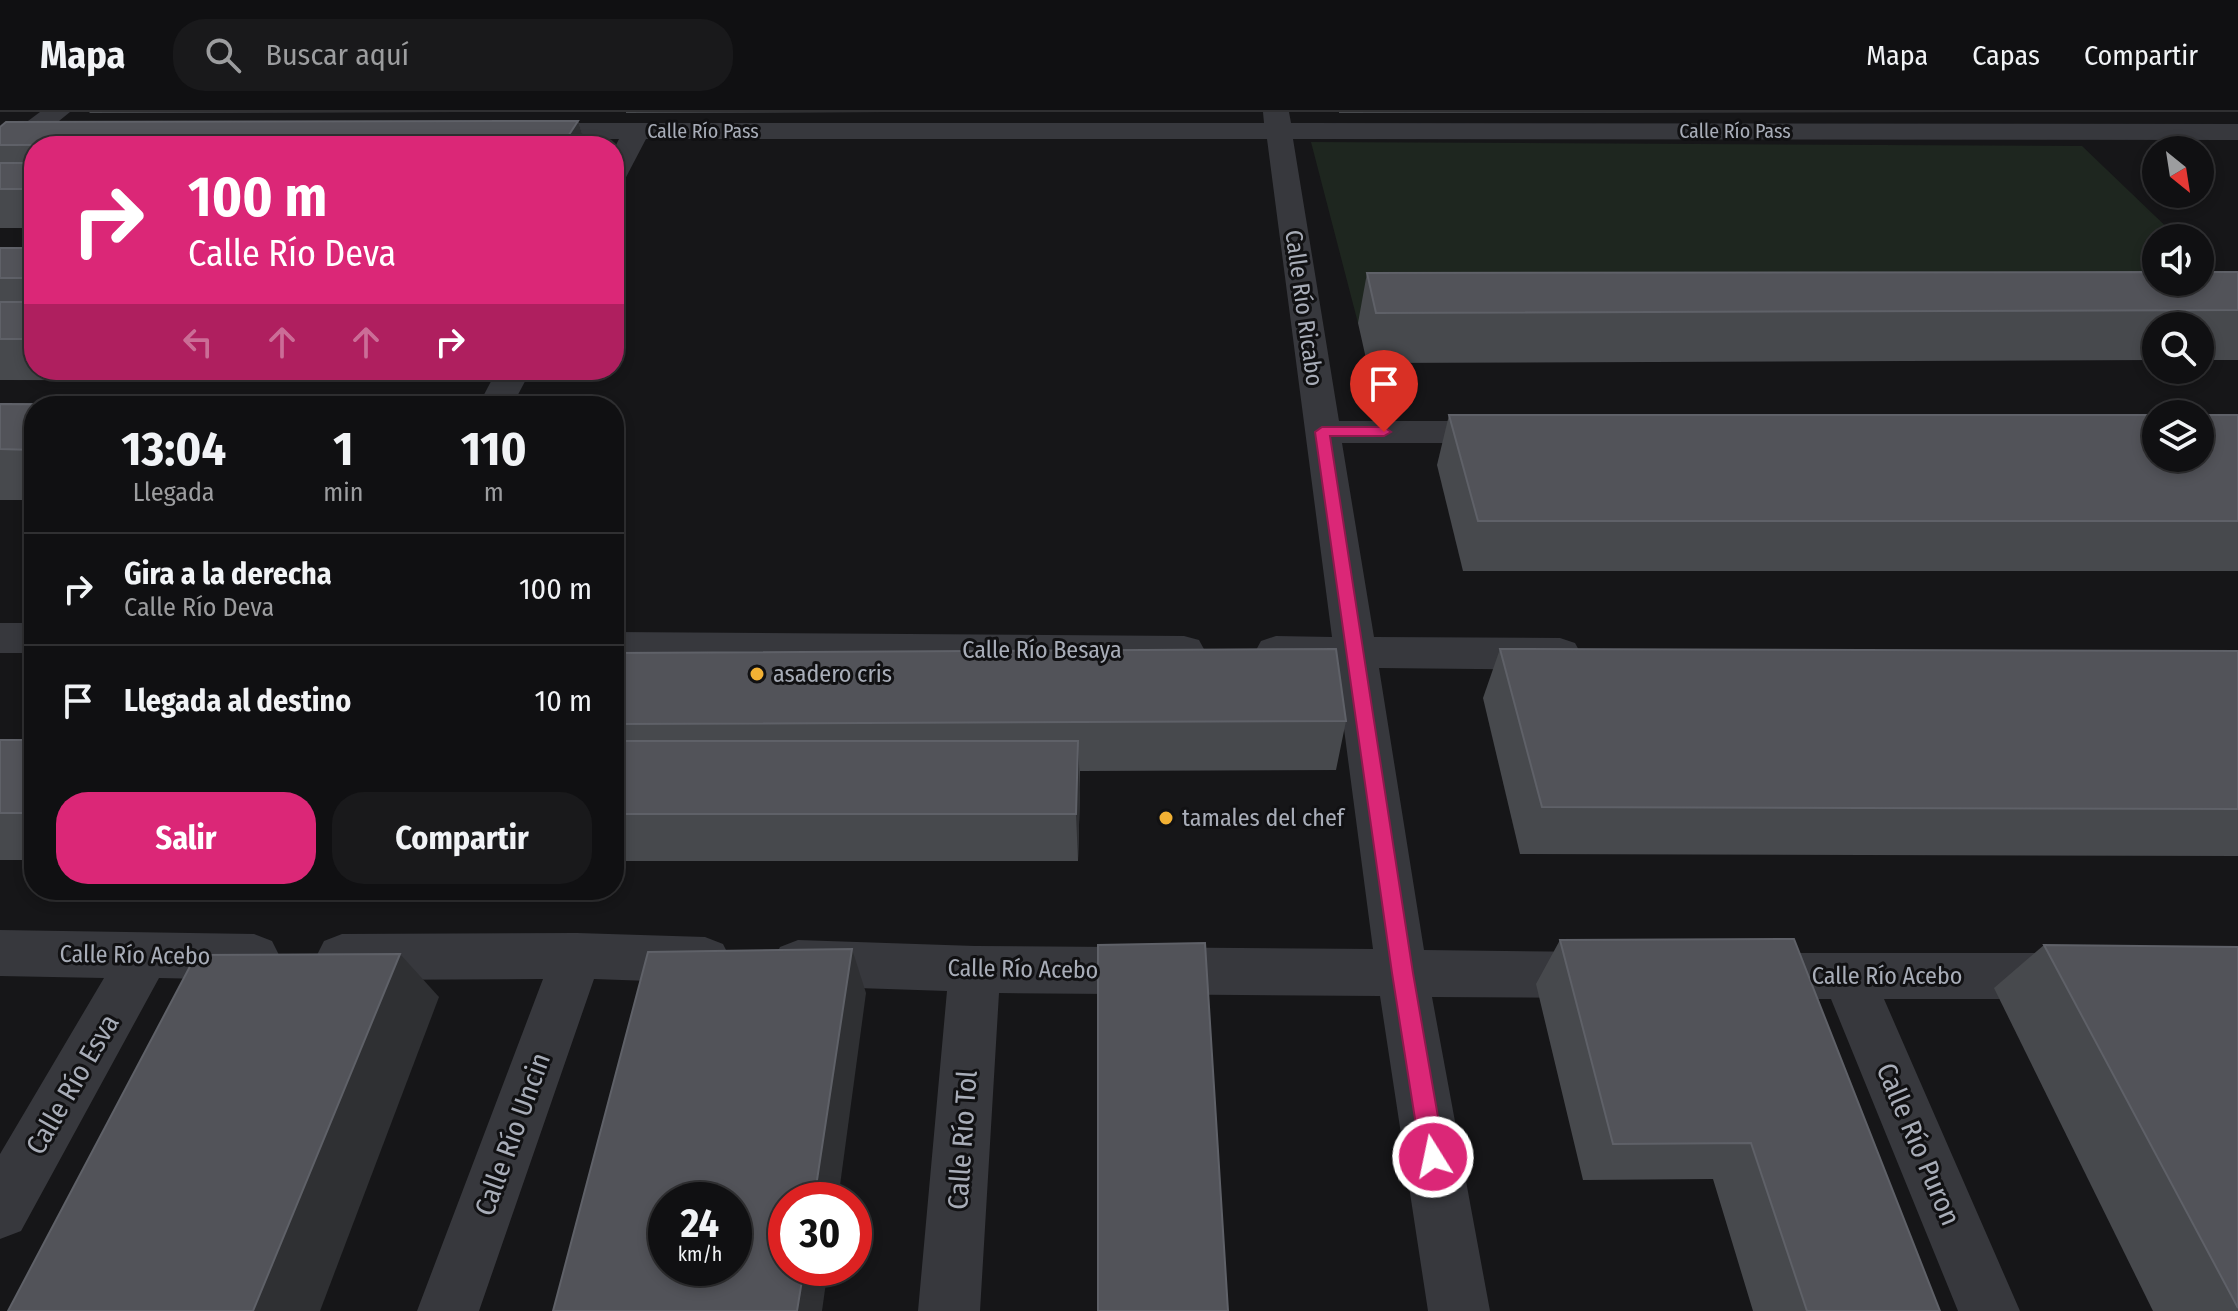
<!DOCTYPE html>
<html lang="es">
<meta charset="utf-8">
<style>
:root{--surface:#101012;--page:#19191b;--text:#f1f3f6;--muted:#9c9d9f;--line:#303032;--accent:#db2777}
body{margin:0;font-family:"Fira Sans Condensed",sans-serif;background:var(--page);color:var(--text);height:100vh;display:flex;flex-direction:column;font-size:30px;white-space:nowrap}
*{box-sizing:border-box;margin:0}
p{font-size:26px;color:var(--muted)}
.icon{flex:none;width:44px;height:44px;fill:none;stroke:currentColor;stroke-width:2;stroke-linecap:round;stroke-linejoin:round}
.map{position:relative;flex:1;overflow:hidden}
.side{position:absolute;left:24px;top:284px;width:600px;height:504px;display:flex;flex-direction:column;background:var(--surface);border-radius:32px;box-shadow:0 4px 12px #0003,0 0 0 2px var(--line)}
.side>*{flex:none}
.hud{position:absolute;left:24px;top:24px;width:600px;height:244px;border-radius:32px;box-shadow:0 4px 12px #0003,0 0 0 2px var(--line);background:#db2777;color:#fff;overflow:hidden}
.needle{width:52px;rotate:150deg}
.controls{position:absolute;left:2142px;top:24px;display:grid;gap:16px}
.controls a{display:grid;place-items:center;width:72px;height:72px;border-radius:50%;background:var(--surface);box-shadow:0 4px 12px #0003,0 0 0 2px var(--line);font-size:40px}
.speed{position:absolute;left:648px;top:1070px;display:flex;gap:16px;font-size:40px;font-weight:700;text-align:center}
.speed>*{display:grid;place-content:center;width:104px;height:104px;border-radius:50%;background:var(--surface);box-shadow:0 4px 12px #0003,0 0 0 2px var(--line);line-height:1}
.speed small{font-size:20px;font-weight:400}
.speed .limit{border:12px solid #d22;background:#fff;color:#111}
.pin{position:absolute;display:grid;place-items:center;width:68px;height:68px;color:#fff;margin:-82px -34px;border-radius:50% 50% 50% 0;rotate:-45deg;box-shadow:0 0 8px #0007}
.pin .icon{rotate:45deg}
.me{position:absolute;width:88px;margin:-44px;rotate:350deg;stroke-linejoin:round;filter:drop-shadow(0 0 6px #0008)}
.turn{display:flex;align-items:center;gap:28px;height:168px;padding:0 32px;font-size:36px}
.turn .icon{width:104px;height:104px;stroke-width:2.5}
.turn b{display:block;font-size:56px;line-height:68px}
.lanes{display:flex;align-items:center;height:76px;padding:0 32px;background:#0003;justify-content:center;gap:40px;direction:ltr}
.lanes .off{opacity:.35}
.eta{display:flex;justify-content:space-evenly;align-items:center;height:136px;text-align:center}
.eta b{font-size:48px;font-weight:700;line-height:56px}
.button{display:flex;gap:16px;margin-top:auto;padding:16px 32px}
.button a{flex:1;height:92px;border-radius:32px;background:var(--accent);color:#fff;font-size:32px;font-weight:700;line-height:92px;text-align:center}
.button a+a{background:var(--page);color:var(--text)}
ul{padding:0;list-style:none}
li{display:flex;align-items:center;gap:24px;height:112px;padding:0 32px;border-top:2px solid var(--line)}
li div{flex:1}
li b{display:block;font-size:30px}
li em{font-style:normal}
header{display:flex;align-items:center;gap:48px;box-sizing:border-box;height:112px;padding:0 40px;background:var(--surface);border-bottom:2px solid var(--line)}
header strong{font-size:38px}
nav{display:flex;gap:44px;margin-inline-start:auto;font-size:28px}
.search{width:560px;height:72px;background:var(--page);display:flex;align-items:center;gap:20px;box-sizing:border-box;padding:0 28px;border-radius:32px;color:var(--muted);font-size:30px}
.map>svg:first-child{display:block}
</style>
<header>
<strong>Mapa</strong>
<div class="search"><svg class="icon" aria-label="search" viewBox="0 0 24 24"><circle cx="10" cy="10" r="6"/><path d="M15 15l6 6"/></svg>Buscar aquí</div>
<nav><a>Mapa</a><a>Capas</a><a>Compartir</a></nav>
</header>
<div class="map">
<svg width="2238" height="1199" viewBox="0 0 2238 1199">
<rect width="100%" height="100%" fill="#161618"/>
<!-- green -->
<polygon fill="#1e261f" points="1311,30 2082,34 2178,126 2156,126 2156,170 2200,170 2200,147 2238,184 2238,209 1358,211"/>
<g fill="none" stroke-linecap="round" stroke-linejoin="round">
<!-- street -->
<g fill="#37383d" fill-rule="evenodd">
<polygon points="40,0 70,0 10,49 0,51 0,30"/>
<polygon points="1263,0 1289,0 1291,11 2238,12 2238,28 1293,27 1339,309 1506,309 1519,312 1524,320 1519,328 1506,331 1342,331 1374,525 1560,526 1575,531 1581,542 1575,553 1560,558 1379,556 1424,838 1601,840 1619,846 1627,863 1619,880 1601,886 1432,885 1490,1199 1428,1199 1380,884 999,881 980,1199 918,1199 947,879 798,874 780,867 772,851 780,835 798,828 975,834 1373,837 1336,556 1276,556 1261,551 1255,540 1261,529 1276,524 1332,525 1267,27 646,27 624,69 614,71 614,37 619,27 520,27 511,25 507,19 511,13 520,11 1264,11"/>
<polygon points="497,258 531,258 512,294 478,294"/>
<rect x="0" y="511" width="34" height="30"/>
<polygon points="614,520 1184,524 1199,528 1205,539 1199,550 1184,554 614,550"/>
<polygon points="0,818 254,822 272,829 280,845 272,861 254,868 159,866 21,1119 0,1127 0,1042 104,866 0,864"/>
<polygon points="577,821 705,825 723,832 731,848 723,864 705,871 594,867 479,1199 417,1199 543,867 342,868 324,861 316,845 324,829 342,822"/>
<polygon points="1750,841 2069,841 2087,847 2095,864 2087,881 2069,887 1884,887 2020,1199 1958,1199 1831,887 1750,887 1732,881 1724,864 1732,847"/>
</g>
</g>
<!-- wall -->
<g fill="#47494d">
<polygon points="89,0 459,0 90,1"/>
<polygon points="626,0 887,0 626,1"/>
<polygon points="1339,0 1970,0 1339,1"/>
<polygon points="578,9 586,34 34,34 34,116 0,116 0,15"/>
<polygon points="0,136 34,136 34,258 474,258 468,269 0,268"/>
<polygon points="2238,160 2238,248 2200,248 2200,214 2156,214 2156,248 1367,251 1358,211 1367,161"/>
<polygon points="0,292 34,294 34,388 0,388"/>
<polygon points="1449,303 2238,303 2238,459 1463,459 1437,353"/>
<polygon points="1500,537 2238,539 2238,744 1520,742 1483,586"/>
<polygon points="614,541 1346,609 1336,658 1080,659 1080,677 1078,749 614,749"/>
<rect x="0" y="628" width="34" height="120"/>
<polygon points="1560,828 1940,1199 1753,1199 1713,1067 1583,1068 1536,872"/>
<polygon points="2044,833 2238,835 2238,1199 2153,1199 1994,876"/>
</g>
<!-- shaded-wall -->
<g fill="#2f3033">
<polygon points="578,9 586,34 564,34 563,32"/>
<polygon points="462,258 474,258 468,269"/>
<polygon points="1078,629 1080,677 1078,749 1076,702"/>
<polygon points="852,837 866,881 838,1088 814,1088"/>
<polygon points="400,842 439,885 320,1199 253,1199"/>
<polygon points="804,1156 828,1156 822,1199 797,1199"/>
</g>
<!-- building -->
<g fill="#525359" stroke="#5f6168" stroke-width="2" fill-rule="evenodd">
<polygon points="578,9 563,32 0,33 0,15 6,10"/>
<rect x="0" y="51" width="34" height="26"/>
<rect x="0" y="136" width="34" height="30"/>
<polygon points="2156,160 2156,170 2200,170 2200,160 2238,160 2238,198 1376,201 1367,161"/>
<rect x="0" y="190" width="34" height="37"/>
<polygon points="0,292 399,293 398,294 34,294 34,338 0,337"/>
<polygon points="1449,303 2156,303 2156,346 2200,346 2200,303 2238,303 2238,409 1478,409"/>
<polygon points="1336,537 1346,609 614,612 614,541"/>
<polygon points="1500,537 2238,539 2238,697 1542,695"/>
<rect x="0" y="628" width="34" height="73"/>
<polygon points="614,629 1078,629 1076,702 614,702"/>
<polygon points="1794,827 1940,1199 1807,1199 1751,1031 1613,1032 1560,828"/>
<polygon points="1205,831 1228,1199 1098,1199 1098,833"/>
<polygon points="2044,833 2238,835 2238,1196"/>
<path d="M852 837 814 1088H786V1156H804L797 1199H553L648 840ZM666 1088H734V1156H666Z"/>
<polygon points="400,842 253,1199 8,1199 196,843"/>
</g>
<!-- route -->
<polygon fill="#db2777" stroke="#8e194d" stroke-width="2" points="1322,315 1384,315 1391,320 1384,324 1330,324 1413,861 1445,1045 1442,1054 1433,1057 1425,1054 1421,1045 1392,861 1315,320"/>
<!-- markers -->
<g fill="#f2b134" stroke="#111113" stroke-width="3">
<circle cx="757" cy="562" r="8"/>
<circle cx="1166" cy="706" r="8"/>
</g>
<g text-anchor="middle" stroke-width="6" stroke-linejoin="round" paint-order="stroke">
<!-- far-street labels -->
<g font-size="20" fill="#a8adb8" stroke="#111113">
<text x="703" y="26">Calle Río Pass</text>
<text x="1735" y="26">Calle Río Pass</text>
</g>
<!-- street labels -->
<g font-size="24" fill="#a8adb8" stroke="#111113">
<text transform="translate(1304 196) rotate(82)" y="8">Calle Río Ricabo</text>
<text x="1042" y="546">Calle Río Besaya</text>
<text transform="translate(135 843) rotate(1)" y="8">Calle Río Acebo</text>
<text transform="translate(1023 857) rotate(1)" y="8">Calle Río Acebo</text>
<text x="1887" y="872">Calle Río Acebo</text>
</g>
<!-- poi labels -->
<g font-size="24" fill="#a8adb8" stroke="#111113" text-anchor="start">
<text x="773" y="570">asadero cris</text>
<text x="1182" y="714">tamales del chef</text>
</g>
<!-- near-street labels -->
<g font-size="28" fill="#a8adb8" stroke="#111113">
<text transform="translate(72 972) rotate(-60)" y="10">Calle Río Esva</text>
<text transform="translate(512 1022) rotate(-70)" y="10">Calle Río Uncin</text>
<text transform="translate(962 1028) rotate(-86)" y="10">Calle Río Tol</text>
<text transform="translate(1919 1032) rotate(67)" y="10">Calle Río Puron</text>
</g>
</g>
</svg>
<div class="controls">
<a><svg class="needle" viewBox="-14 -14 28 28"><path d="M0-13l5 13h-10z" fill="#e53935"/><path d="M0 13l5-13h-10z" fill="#9c9d9f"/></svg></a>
<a><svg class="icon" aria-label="sound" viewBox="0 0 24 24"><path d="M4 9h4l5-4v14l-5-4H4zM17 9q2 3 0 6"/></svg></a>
<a><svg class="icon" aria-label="search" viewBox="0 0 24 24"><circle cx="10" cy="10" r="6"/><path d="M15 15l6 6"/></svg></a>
<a><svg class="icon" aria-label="layers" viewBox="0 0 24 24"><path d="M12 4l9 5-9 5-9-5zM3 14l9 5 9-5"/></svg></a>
</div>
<div class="speed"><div>24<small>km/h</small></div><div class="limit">30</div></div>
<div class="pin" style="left:1384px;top:320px;background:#d93025"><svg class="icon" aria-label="arrive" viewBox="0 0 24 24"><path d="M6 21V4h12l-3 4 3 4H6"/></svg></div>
<svg class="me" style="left:1433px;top:1045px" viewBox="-20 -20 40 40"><circle r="17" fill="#db2777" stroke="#fff" stroke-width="3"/><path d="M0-11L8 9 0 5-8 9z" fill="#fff"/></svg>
<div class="hud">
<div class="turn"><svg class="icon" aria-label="right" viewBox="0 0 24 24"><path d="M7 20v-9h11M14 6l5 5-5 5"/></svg><div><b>100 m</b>Calle Río Deva</div></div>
<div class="lanes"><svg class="icon off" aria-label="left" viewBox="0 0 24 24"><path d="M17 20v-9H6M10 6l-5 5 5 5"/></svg><svg class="icon off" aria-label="ahead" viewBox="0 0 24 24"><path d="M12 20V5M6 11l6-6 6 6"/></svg><svg class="icon off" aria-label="ahead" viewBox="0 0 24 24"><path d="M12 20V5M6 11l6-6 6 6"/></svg><svg class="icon" aria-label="right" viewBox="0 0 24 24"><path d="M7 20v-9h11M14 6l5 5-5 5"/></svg></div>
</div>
<section class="side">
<div class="eta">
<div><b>13:04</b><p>Llegada</p></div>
<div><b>1</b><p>min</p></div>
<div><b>110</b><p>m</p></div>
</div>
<ul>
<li><svg class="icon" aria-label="right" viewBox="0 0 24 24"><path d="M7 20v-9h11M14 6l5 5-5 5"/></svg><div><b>Gira a la derecha</b><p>Calle Río Deva</p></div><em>100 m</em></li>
<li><svg class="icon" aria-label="arrive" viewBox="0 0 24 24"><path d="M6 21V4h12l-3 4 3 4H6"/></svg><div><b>Llegada al destino</b></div><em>10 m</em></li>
</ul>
<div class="button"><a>Salir</a><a>Compartir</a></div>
</section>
</div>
